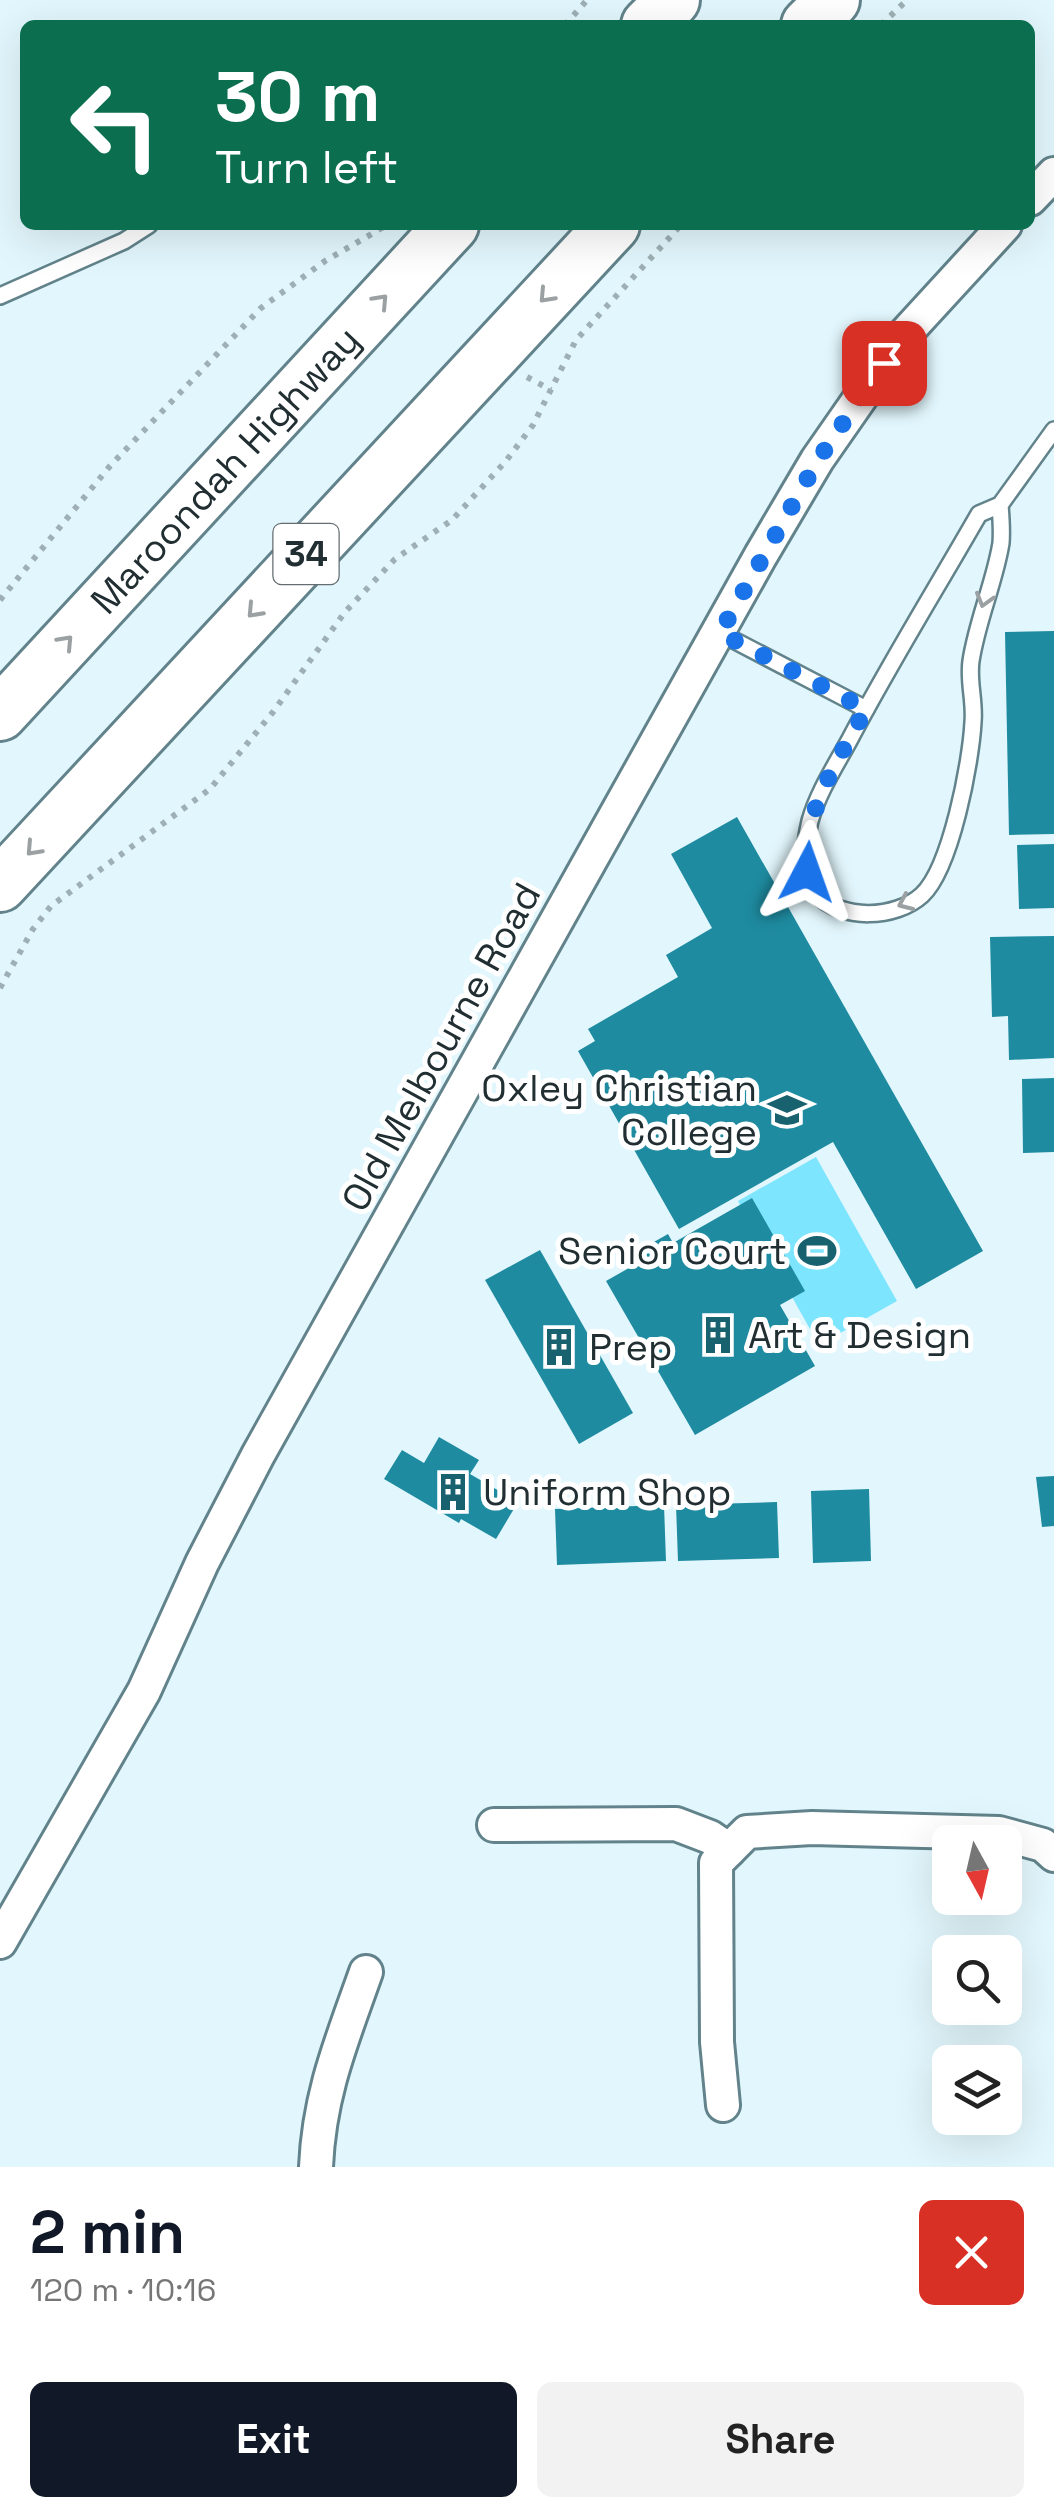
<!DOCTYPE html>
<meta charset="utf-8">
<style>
:root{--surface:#fff;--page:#f2f2f2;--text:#222;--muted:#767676;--accent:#111827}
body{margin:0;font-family:"Space Grotesk",sans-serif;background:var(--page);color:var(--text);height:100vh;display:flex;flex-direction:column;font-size:38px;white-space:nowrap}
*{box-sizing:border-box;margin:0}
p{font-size:32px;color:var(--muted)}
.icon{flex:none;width:55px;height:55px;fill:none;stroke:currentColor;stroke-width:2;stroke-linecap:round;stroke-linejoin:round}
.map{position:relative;height:2167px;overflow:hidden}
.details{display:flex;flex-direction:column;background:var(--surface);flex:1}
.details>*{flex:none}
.hud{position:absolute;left:20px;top:20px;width:1015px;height:210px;border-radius:15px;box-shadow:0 10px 40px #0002;background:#0b6e4f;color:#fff;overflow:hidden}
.needle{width:65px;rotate:172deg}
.controls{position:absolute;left:932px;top:1825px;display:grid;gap:20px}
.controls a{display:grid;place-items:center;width:90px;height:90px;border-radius:15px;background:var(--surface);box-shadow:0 10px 40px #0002;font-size:50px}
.pin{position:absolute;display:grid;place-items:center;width:85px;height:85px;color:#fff;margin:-42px;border-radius:20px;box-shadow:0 5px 15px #0006}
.me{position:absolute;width:110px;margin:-55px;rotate:4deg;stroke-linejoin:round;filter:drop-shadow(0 0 8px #0008)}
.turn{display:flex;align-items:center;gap:35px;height:210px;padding:0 30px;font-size:45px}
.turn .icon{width:130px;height:130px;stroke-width:2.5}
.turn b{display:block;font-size:70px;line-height:85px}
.round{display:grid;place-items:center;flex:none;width:105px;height:105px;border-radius:15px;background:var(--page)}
.overview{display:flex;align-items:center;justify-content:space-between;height:170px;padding:0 30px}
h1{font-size:60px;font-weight:700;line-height:75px;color:var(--accent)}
.button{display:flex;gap:20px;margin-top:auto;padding:20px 30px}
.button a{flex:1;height:115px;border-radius:15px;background:var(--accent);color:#fff;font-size:40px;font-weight:700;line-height:115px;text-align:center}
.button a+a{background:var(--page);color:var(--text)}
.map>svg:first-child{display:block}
</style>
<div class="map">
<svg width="1054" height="2167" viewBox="0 0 1054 2167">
<rect width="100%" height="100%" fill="#e2f7fd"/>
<!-- green -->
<polygon fill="#7de5fd" points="816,1157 897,1301 819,1345 738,1201"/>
<!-- building -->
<g fill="#1e8ba0">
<polygon points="1054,631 1054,834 1009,835 1005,632"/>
<polygon points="737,817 983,1251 916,1289 833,1142 679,1229 578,1051 595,1041 588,1029 678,977 666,955 712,928 671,854"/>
<polygon points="1054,844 1054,908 1019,909 1017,845"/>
<polygon points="1054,936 1054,1058 1009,1060 1008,1016 992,1017 990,937"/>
<polygon points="1054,1078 1054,1152 1023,1153 1022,1079"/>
<polygon points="752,1198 805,1291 780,1305 815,1366 695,1435 606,1281 636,1264 631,1255 668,1234 673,1243"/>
<polygon points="540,1250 633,1413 579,1444 485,1280"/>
<polygon points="439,1437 479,1460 470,1474 518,1502 496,1539 461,1519 459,1523 384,1479 402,1450 424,1463"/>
<polygon points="1054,1476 1054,1526 1042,1527 1036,1477"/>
<polygon points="869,1489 871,1561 813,1563 811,1491"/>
<polygon points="777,1502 779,1558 678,1561 676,1505"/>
<polygon points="664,1505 666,1561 557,1565 555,1509"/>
</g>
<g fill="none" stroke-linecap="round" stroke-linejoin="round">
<!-- service casing -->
<g stroke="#62838b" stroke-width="20">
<g id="service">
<polyline points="0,296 124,241 149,225"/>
<path d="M1000 505C1001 517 1002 531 1001 543 995 581 977 621 971 661 968 681 975 702 973 722 971 762 951 868 922 895 896 919 841 921 817 894 800 876 805 842 810 821 818 792 836 765 850 739 890 663 936 589 979 514L1000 505 1054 430"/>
<polyline points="720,633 866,709"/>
</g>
</g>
<!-- minor casing -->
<g stroke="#62838b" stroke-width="38">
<g id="minor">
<polyline points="1030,199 1054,174"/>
<polyline points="494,1825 676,1824 710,1837 729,1850"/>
<polyline points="0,1942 144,1691 202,1563 258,1455 761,555 817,460 904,335 1005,225"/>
<polyline points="723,2105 717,2042 716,1863 747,1832 812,1828 999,1833 1043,1845 1054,1855"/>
<path d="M316 2167C319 2094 342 2040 366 1972"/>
</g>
</g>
<!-- trunk casing -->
<g stroke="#62838b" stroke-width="58">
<g id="trunk">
<polyline points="648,25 673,0"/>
<polyline points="808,25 833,0"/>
<path id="s1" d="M0 714 452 225"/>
<polyline points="0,885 613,225"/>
</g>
</g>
<!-- path -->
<g stroke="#9eb0b5" stroke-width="6" stroke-dasharray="5 8" stroke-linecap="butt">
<polyline points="565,25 587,0"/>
<polyline points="881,25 907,0"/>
<polyline points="527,377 551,390"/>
<polyline points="0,600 110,466 261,308 325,261 387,225"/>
<polyline points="0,988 33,929 51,906 210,789 273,712 345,612 395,559 452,520 506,461 533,425 576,340 681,225"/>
</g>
<!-- service -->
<use href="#service" stroke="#fff" stroke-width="15"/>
<!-- minor -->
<use href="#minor" stroke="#fff" stroke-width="32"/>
<!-- trunk -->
<use href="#trunk" stroke="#fff" stroke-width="52"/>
</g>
<!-- one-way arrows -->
<defs><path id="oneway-chevron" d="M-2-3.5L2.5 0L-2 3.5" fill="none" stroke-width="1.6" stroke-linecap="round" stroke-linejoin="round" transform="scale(2.5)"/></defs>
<g stroke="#9ba1a3">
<use href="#oneway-chevron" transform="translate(546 296) rotate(133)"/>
<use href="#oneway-chevron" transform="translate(381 301) rotate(-47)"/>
<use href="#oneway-chevron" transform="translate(984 600) rotate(106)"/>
<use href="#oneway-chevron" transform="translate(254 611) rotate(133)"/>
<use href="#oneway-chevron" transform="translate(66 642) rotate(-47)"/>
<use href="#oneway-chevron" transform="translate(33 849) rotate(133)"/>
<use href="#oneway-chevron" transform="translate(905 903) rotate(156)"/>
</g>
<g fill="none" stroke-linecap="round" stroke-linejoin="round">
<!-- route -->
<path stroke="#1a73e8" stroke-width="18" stroke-dasharray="0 32.4" d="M807 872C802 811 838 761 866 709L720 633 818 460 884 363"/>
</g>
<!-- icons -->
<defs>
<g id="school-bare" transform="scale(3)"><path d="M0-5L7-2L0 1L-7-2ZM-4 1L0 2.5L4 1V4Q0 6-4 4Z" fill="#18616f" stroke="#fff" stroke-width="2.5" paint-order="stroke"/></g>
<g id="stadium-bare" transform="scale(3)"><path d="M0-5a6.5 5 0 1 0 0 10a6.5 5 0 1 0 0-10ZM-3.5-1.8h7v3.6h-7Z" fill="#18616f" stroke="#fff" stroke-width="2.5" paint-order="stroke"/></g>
<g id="building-bare" transform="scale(3)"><path d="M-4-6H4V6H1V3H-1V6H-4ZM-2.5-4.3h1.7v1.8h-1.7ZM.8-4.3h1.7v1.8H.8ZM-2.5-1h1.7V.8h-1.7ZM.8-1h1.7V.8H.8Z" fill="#18616f" stroke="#fff" stroke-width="2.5" paint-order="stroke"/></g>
</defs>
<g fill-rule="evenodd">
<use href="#school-bare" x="787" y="1110"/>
<use href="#stadium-bare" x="817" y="1251"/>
<use href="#building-bare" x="718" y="1335"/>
<use href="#building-bare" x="559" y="1347"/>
<use href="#building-bare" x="453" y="1492"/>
</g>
<g text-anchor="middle" stroke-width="10" stroke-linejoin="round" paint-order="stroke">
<!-- shield labels -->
<rect fill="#fff" stroke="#646d70" stroke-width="2.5" x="273.5" y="524" width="65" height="60" rx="8"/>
<g font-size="35" font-weight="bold" fill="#212e32">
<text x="306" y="566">34</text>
</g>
<!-- street labels -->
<g font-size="38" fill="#212e32" stroke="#fff">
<text dy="13" stroke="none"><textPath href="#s1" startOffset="332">Maroondah Highway</textPath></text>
<text transform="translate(441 1047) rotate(-61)" y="13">Old Melbourne Road</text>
</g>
<!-- poi labels -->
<g font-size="38" fill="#212e32" stroke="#fff" text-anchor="start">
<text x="757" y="1101" text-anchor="end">Oxley Christian<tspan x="757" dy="44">College</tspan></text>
<text x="787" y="1264" text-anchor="end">Senior Court</text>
<text x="748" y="1348">Art &amp; Design</text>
<text x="589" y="1360">Prep</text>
<text x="483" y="1505">Uniform Shop</text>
</g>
</g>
</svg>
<div class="controls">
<a><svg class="needle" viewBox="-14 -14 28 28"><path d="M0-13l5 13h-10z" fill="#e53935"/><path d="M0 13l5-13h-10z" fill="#767676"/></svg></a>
<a><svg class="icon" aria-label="search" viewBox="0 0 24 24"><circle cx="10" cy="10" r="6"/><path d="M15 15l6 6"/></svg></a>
<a><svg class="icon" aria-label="layers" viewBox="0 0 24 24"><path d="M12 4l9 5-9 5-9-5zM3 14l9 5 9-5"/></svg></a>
</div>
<div class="pin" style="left:884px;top:363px;background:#d93025"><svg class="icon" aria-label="arrive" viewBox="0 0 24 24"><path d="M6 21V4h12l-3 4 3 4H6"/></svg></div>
<svg class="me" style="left:807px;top:872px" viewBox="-20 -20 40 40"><path d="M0-17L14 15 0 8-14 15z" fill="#1a73e8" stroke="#fff" stroke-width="4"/></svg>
<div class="hud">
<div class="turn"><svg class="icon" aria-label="left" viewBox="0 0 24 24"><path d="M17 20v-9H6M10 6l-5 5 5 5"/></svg><div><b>30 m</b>Turn left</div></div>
</div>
</div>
<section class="details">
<div class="overview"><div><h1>2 min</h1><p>120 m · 10:16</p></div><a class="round" style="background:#d93025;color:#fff"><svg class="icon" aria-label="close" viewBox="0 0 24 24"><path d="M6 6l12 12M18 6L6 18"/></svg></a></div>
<div class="button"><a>Exit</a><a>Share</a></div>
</section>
